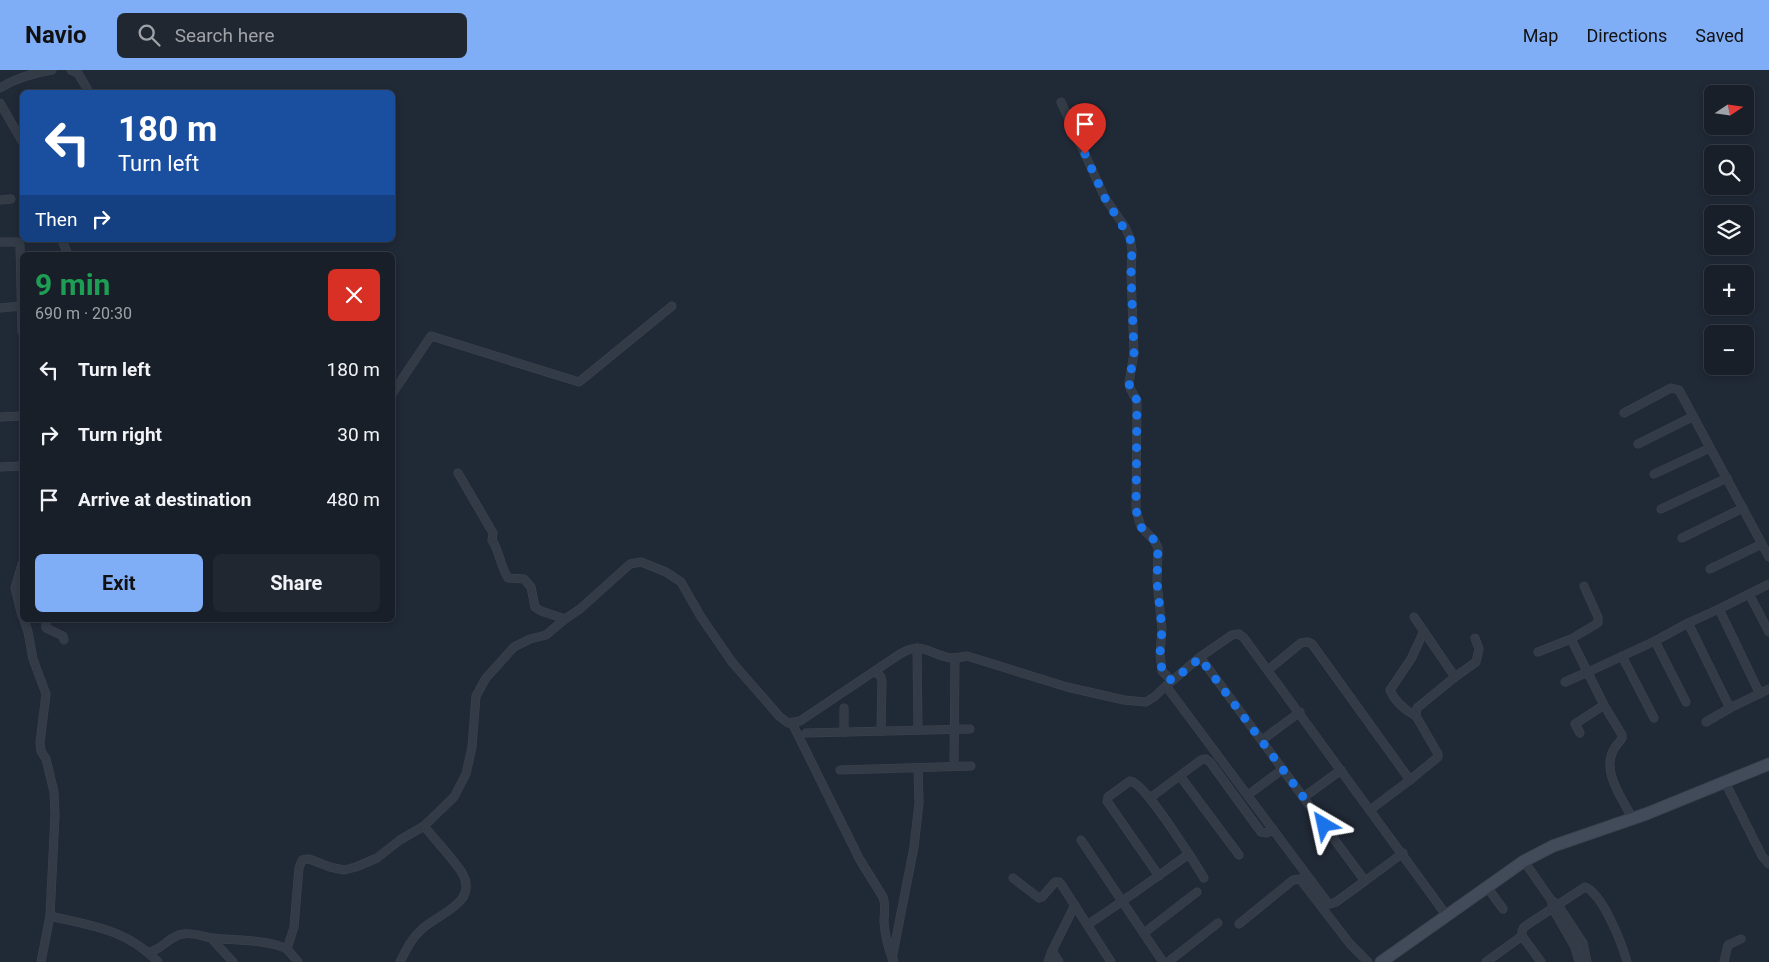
<!DOCTYPE html>
<meta charset="utf-8">
<style>
:root{--surface:#181f28;--page:#212730;--text:#f1f3f6;--muted:#9fa2a8;--line:#363d45;--accent:#80aef6}
body{margin:0;font-family:Roboto,sans-serif;background:var(--page);color:var(--text);height:100vh;display:flex;flex-direction:column;font-size:19px;white-space:nowrap}
*{box-sizing:border-box;margin:0}
p{font-size:16px;color:var(--muted)}
.icon{flex:none;width:28px;height:28px;fill:none;stroke:currentColor;stroke-width:2;stroke-linecap:round;stroke-linejoin:round}
.map{position:relative;flex:1;overflow:hidden}
.panel{position:absolute;left:20px;top:182px;width:375px;height:370px;display:flex;flex-direction:column;background:var(--surface);border-radius:8px;box-shadow:0 2px 8px #0003,0 0 0 1px var(--line)}
.panel>*{flex:none}
.hud{position:absolute;left:20px;top:20px;width:375px;height:152px;border-radius:8px;box-shadow:0 2px 8px #0003,0 0 0 1px var(--line);background:#1a4fa0;color:#fff;overflow:hidden}
.needle{width:32px;rotate:77deg}
.tools{position:absolute;left:1704px;top:15px;display:grid;gap:10px}
.tools a{display:grid;place-items:center;width:50px;height:50px;border-radius:8px;background:var(--surface);box-shadow:0 2px 8px #0003,0 0 0 1px var(--line);font-size:25px}
.pin{position:absolute;display:grid;place-items:center;width:42px;height:42px;color:#fff;margin:-51px -21px;border-radius:50% 50% 50% 0;rotate:-45deg;box-shadow:0 0 5px #0007}
.pin .icon{rotate:45deg}
.me{position:absolute;width:55px;margin:-28px;rotate:324deg;stroke-linejoin:round;filter:drop-shadow(0 0 4px #0008)}
.turn{display:flex;align-items:center;gap:18px;height:105px;padding:0 15px;font-size:22px}
.turn .icon{width:65px;height:65px;stroke-width:2.5}
.turn b{display:block;font-size:35px;line-height:42px}
.then{display:flex;align-items:center;height:48px;padding:0 15px;background:#0003;gap:10px;font-size:19px}
.round{display:grid;place-items:center;flex:none;width:52px;height:52px;border-radius:8px;background:var(--page)}
.headline{display:flex;align-items:center;justify-content:space-between;height:85px;padding:0 15px}
h1{font-size:30px;font-weight:700;line-height:38px;color:#1e9e55}
.action{display:flex;gap:10px;margin-top:auto;padding:10px 15px}
.action a{flex:1;height:58px;border-radius:8px;background:var(--accent);color:#111;font-size:20px;font-weight:700;line-height:58px;text-align:center}
.action a+a{background:var(--page);color:var(--text)}
ul{padding:0;list-style:none}
li{display:flex;align-items:center;gap:15px;height:65px;padding:0 15px}
li div{flex:1}
li b{display:block;font-size:19px}
li em{font-style:normal}
header{display:flex;align-items:center;gap:30px;box-sizing:border-box;height:70px;padding:0 25px;background:var(--accent);color:#111}
header strong{font-size:24px}
nav{display:flex;gap:28px;margin-inline-start:auto;font-size:18px}
.search{width:350px;height:45px;background:var(--page);display:flex;align-items:center;gap:12px;box-sizing:border-box;padding:0 18px;border-radius:8px;color:var(--muted);font-size:19px}
.map>svg:first-child{display:block}
</style>
<header>
<strong>Navio</strong>
<div class="search"><svg class="icon" aria-label="search" viewBox="0 0 24 24"><circle cx="10" cy="10" r="6"/><path d="M15 15l6 6"/></svg>Search here</div>
<nav><a>Map</a><a>Directions</a><a>Saved</a></nav>
</header>
<div class="map">
<svg width="1769" height="892" viewBox="0 0 1769 892">
<rect width="100%" height="100%" fill="#202936"/>
<g fill="none" stroke-linecap="round" stroke-linejoin="round">
<!-- street casing -->
<g stroke="#3d4450" stroke-width="9">
<g id="street">
<polyline points="71,0 78,3 89,22"/>
<path d="M0 18C16 8 33 3 52 0"/>
<polyline points="1061,32 1105,128 1125,157 1130,168 1132,180 1131,204 1134,283 1129,313 1130,318 1137,331 1136,440 1141,457 1154,470 1158,478 1157,512 1162,559 1160,584 1162,601 1172,611"/>
<polyline points="0,33 22,71"/>
<polyline points="0,130 11,129"/>
<polyline points="62,170 68,185"/>
<polyline points="0,172 17,172 20,175 22,262"/>
<polyline points="0,238 22,236"/>
<polyline points="392,324 431,266 579,312 672,236"/>
<polyline points="1624,343 1671,318 1679,320 1769,487"/>
<polyline points="0,347 22,346"/>
<polyline points="1638,374 1692,347"/>
<polyline points="0,397 22,396"/>
<path d="M458 403 493 463 492 470C500 482 500 496 508 508L524 509 531 517 535 537 541 541 565 549 580 539 630 494 641 492 666 502 681 512 701 547 732 592 779 646 788 653 800 651 900 584C925 570 928 585 951 588 956 588 962 587 967 586L1067 617 1124 630 1146 632 1154 627 1166 616"/>
<polyline points="1654,404 1710,378"/>
<polyline points="1661,439 1727,408"/>
<polyline points="1682,468 1743,438"/>
<polyline points="22,494 15,518 22,546"/>
<polyline points="1710,499 1762,474"/>
<path d="M1584 516 1598 547V553L1571 569 1604 635 1622 665V668C1620 672 1615 676 1613 681 1602 703 1623 729 1632 748"/>
<polyline points="1749,524 1769,514"/>
<polyline points="1719,539 1749,524 1769,562"/>
<polyline points="24,550 28,562 33,589 46,624 40,673 41,681 46,689 54,722 55,745 50,846 41,892"/>
<polyline points="46,550 46,558 63,566 64,570"/>
<polyline points="917,578 918,660"/>
<polyline points="1538,582 1571,569"/>
<polyline points="1622,586 1654,648"/>
<polyline points="1200,587 1166,616 1327,832 1330,834 1336,832 1365,811"/>
<polyline points="1268,600 1301,573 1308,572 1312,574 1410,710 1438,687 1438,684 1416,646 1417,638 1455,607 1414,547"/>
<polyline points="875,601 881,607 882,611 881,661"/>
<polyline points="1455,607 1476,592 1479,579 1475,568"/>
<polyline points="1565,612 1588,602 1655,571"/>
<polyline points="1760,624 1719,539 1688,553 1730,638 1732,637 1769,619"/>
<polyline points="1686,632 1655,571 1688,553"/>
<path d="M1416 646C1405 640 1395 632 1390 620L1411 589 1424 561"/>
<polyline points="1706,652 1730,638"/>
<path d="M792 653 860 790 883 827C886 835 884 843 884 852 885 866 888 879 894 892"/>
<polyline points="844,662 844,638"/>
<polyline points="806,663 970,659"/>
<polyline points="1580,663 1575,654 1604,635"/>
<polyline points="1262,670 1300,642"/>
<polyline points="954,696 955,588"/>
<polyline points="840,700 971,696"/>
<polyline points="1180,706 1239,785"/>
<polyline points="1725,712 1762,786 1769,794"/>
<polyline points="1248,725 1283,699"/>
<polyline points="1304,727 1341,700"/>
<polyline points="1150,728 1201,690 1206,689 1210,692 1261,762 1267,763 1273,759"/>
<polyline points="1370,740 1410,710"/>
<polyline points="1081,770 1163,892"/>
<polyline points="1403,783 1365,811 1200,587 1232,565 1239,564 1244,568 1447,846"/>
<polyline points="1189,784 1204,808"/>
<polyline points="1524,791 1551,830 1558,835 1583,873 1587,892"/>
<polyline points="1013,808 1039,828 1042,827 1055,812 1059,812 1061,814 1111,892"/>
<polyline points="1487,817 1503,839"/>
<polyline points="1552,834 1553,839 1575,877 1579,892"/>
<path d="M50 846C93 856 126 859 158 892"/>
<polyline points="1239,854 1293,810 1300,809 1350,874 1368,892"/>
<path d="M1087 855C1122 832 1155 808 1189 784 1179 770 1144 713 1130 711L1108 727 1107 731 1159 806"/>
<polyline points="1144,863 1197,822"/>
<path d="M1522 866V861L1524 857 1585 817C1603 824 1622 874 1627 892"/>
<polyline points="211,868 233,892"/>
<polyline points="287,879 298,892"/>
<path d="M149 882C162 880 169 866 183 864 193 862 204 867 213 868 236 871 267 869 287 879L294 857 299 798 302 790 309 789 330 797 344 800 356 797 377 788 400 770 424 756 454 727 466 704 472 677 476 626 486 608 514 577 530 569 546 565 565 549"/>
<polyline points="892,889 914,777 919,733 918,698"/>
<path d="M400 892C406 880 411 869 421 860 438 843 481 833 461 801 450 785 436 771 424 756"/>
<polyline points="1048,892 1052,881"/>
<polyline points="1059,892 1052,881 1075,835"/>
<polyline points="1168,892 1218,853"/>
<polyline points="1486,892 1522,866 1541,892"/>
<polyline points="1724,892 1728,875 1741,869"/>
</g>
</g>
<!-- secondary casing -->
<g stroke="#3d4450" stroke-width="13">
<polyline id="secondary" points="1381,892 1524,791 1553,776 1646,744 1769,694"/>
</g>
<!-- street -->
<use href="#street" stroke="#333b47" stroke-width="8"/>
<!-- secondary -->
<use href="#secondary" stroke="#414b5a" stroke-width="11"/>
</g>
<g fill="none" stroke-linecap="round" stroke-linejoin="round">
<!-- route -->
<polyline stroke="#1a73e8" stroke-width="9" stroke-dasharray="0 16.2" points="1085,84 1105,128 1130,168 1132,180 1131,204 1134,283 1129,313 1130,318 1136,327 1137,334 1136,440 1141,457 1154,470 1158,478 1157,512 1162,559 1160,584 1162,601 1172,611 1200,588 1324,755"/>
</g>
</svg>
<div class="tools">
<a><svg class="needle" viewBox="-14 -14 28 28"><path d="M0-13l5 13h-10z" fill="#e53935"/><path d="M0 13l5-13h-10z" fill="#9fa2a8"/></svg></a>
<a><svg class="icon" aria-label="search" viewBox="0 0 24 24"><circle cx="10" cy="10" r="6"/><path d="M15 15l6 6"/></svg></a>
<a><svg class="icon" aria-label="layers" viewBox="0 0 24 24"><path d="M12 4l9 5-9 5-9-5zM3 14l9 5 9-5"/></svg></a>
<a>+</a>
<a>−</a>
</div>
<div class="pin" style="left:1085px;top:84px;background:#d93025"><svg class="icon" aria-label="arrive" viewBox="0 0 24 24"><path d="M6 21V4h12l-3 4 3 4H6"/></svg></div>
<svg class="me" style="left:1324px;top:755px" viewBox="-20 -20 40 40"><path d="M0-17L14 15 0 8-14 15z" fill="#1a73e8" stroke="#fff" stroke-width="4"/></svg>
<div class="hud">
<div class="turn"><svg class="icon" aria-label="left" viewBox="0 0 24 24"><path d="M17 20v-9H6M10 6l-5 5 5 5"/></svg><div><b>180 m</b>Turn left</div></div>
<div class="then">Then<svg class="icon" aria-label="right" viewBox="0 0 24 24"><path d="M7 20v-9h11M14 6l5 5-5 5"/></svg></div>
</div>
<section class="panel">
<div class="headline"><div><h1>9 min</h1><p>690 m · 20:30</p></div><a class="round" style="background:#d93025;color:#fff"><svg class="icon" aria-label="close" viewBox="0 0 24 24"><path d="M6 6l12 12M18 6L6 18"/></svg></a></div>
<ul>
<li><svg class="icon" aria-label="left" viewBox="0 0 24 24"><path d="M17 20v-9H6M10 6l-5 5 5 5"/></svg><div><b>Turn left</b></div><em>180 m</em></li>
<li><svg class="icon" aria-label="right" viewBox="0 0 24 24"><path d="M7 20v-9h11M14 6l5 5-5 5"/></svg><div><b>Turn right</b></div><em>30 m</em></li>
<li><svg class="icon" aria-label="arrive" viewBox="0 0 24 24"><path d="M6 21V4h12l-3 4 3 4H6"/></svg><div><b>Arrive at destination</b></div><em>480 m</em></li>
</ul>
<div class="action"><a>Exit</a><a>Share</a></div>
</section>
</div>
